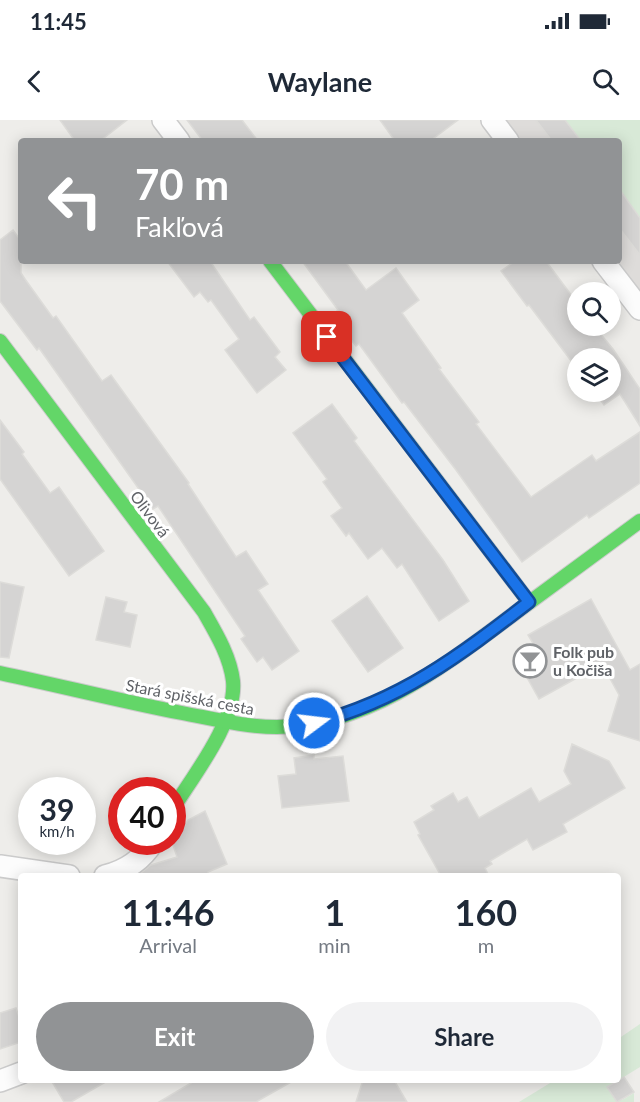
<!DOCTYPE html>
<meta charset="utf-8">
<style>
:root{--surface:#fff;--page:#f2f2f3;--text:#1f2937;--muted:#747a83;--accent:#919395}
body{margin:0;font-family:Lato,sans-serif;background:var(--page);color:var(--text);height:100vh;display:flex;flex-direction:column;font-size:22px;white-space:nowrap}
*{box-sizing:border-box;margin:0}
p{font-size:20px;color:var(--muted)}
.icon{flex:none;width:33px;height:33px;fill:none;stroke:currentColor;stroke-width:2;stroke-linecap:round;stroke-linejoin:round}
.map{position:relative;flex:1;overflow:hidden}
.side{position:absolute;left:18px;top:753px;width:603px;height:210px;display:flex;flex-direction:column;background:var(--surface);border-radius:6px;box-shadow:0 3px 15px #0003}
.side>*{flex:none}
.guide{position:absolute;left:18px;top:18px;width:604px;height:126px;border-radius:6px;box-shadow:0 3px 15px #0003;background:#919395;color:#fff;overflow:hidden}
.tools{position:absolute;left:567px;top:162px;display:grid;gap:12px}
.tools a{display:grid;place-items:center;width:54px;height:54px;border-radius:50%;background:var(--surface);box-shadow:0 3px 15px #0003;font-size:30px}
.speed{position:absolute;left:18px;top:657px;display:flex;gap:12px;font-size:30px;font-weight:700;text-align:center}
.speed>*{display:grid;place-content:center;width:78px;height:78px;border-radius:50%;background:var(--surface);box-shadow:0 3px 15px #0003;line-height:1}
.speed small{font-size:15px;font-weight:400}
.speed .limit{border:9px solid #d22;background:#fff;color:#111}
.pin{position:absolute;display:grid;place-items:center;width:51px;height:51px;color:#fff;margin:-26px;border-radius:12px;box-shadow:0 3px 9px #0006}
.me{position:absolute;width:66px;margin:-33px;rotate:75deg;stroke-linejoin:round;filter:drop-shadow(0 0 4px #0008)}
.turn{display:flex;align-items:center;gap:21px;height:126px;padding:0 18px;font-size:27px}
.turn .icon{width:78px;height:78px;stroke-width:2.5}
.turn b{display:block;font-size:42px;line-height:51px}
.eta{display:flex;justify-content:space-evenly;align-items:center;height:102px;text-align:center}
.eta b{font-size:36px;font-weight:700;line-height:42px}
.cta{display:flex;gap:12px;margin-top:auto;padding:12px 18px}
.cta a{flex:1;height:69px;border-radius:36px;background:var(--accent);color:#fff;font-size:24px;font-weight:700;line-height:69px;text-align:center}
.cta a+a{background:var(--page);color:var(--text)}
.status{display:flex;justify-content:space-between;align-items:center;height:42px;padding:0 30px;background:var(--surface);direction:ltr}
.status svg{height:16px;fill:currentColor}
header{display:flex;justify-content:space-between;align-items:center;height:78px;padding:0 18px;background:var(--surface);font-size:27px;font-weight:700}
.map>svg:first-child{display:block}
</style>
<div class="status"><b>11:45</b><svg viewBox="0 0 49 12"><path d="M0 12V9h3v3zM5 12V6h3v6zM10 12V3h3v9zM15 12V0h3v12zM26 1h20v11H26zM47 4h2v5h-2z"/></svg></div>
<header><svg class="icon" aria-label="back" viewBox="0 0 24 24"><path d="M15 5l-7 7 7 7"/></svg>Waylane<svg class="icon" aria-label="search" viewBox="0 0 24 24"><circle cx="10" cy="10" r="6"/><path d="M15 15l6 6"/></svg></header>
<div class="map">
<svg width="640" height="982" viewBox="0 0 640 982">
<rect width="100%" height="100%" fill="#eeedea"/>
<!-- industrial -->
<g fill="#dedcda">
<polygon points="492,0 565,0 581,21 508,21"/>
<polygon points="620,71 640,98 640,189 603,141 620,141"/>
</g>
<!-- green -->
<g fill="#d8e9d7">
<polygon points="565,0 640,0 640,98 620,71 620,21 581,21"/>
<polygon points="640,904 640,947 622,958 617,975 622,980 634,973 634,982 519,982 555,960 618,960 618,919"/>
</g>
<!-- building -->
<g fill="#d5d4d3" stroke="#dddcd9" stroke-width="1.5">
<polygon points="60,0 127,0 100,21 75,21"/>
<polygon points="187,0 242,0 258,21 203,21"/>
<polygon points="380,0 458,0 430,21 395,21"/>
<polygon points="536,0 565,0 581,21 552,21"/>
<polygon points="620,70 640,98 640,135 620,109"/>
<polygon points="13,110 21,121 21,153 25,159 53,198 56,196 102,261 111,255 189,363 188,364 236,437 246,431 268,464 258,470 299,531 272,550 263,537 257,542 241,519 245,516 158,386 153,389 39,228 37,230 0,181 0,120"/>
<polygon points="167,141 210,141 250,200 254,197 280,232 275,237 286,250 257,273 225,230 239,219 211,180 208,182 200,172 194,177"/>
<polygon points="302,141 345,141 366,170 396,148 419,180 402,193 441,248 439,249 479,302 476,304 531,377 592,335 596,341 640,312 640,363 589,398 587,395 522,442 456,350 404,282 402,283 359,224 356,226 332,195 338,190"/>
<polygon points="515,141 546,141 578,184 578,206 594,206 613,229 640,269 640,306 620,274 604,285 595,272 610,272 610,238 578,238 578,245 574,240 572,242 529,185 527,186 501,151"/>
<polygon points="332,284 357,318 354,321 443,440 469,481 439,501 402,444 397,448 382,428 368,439 349,413 346,416 331,396 342,388 323,362 327,359 293,313"/>
<polygon points="0,300 24,332 22,334 50,373 59,367 104,431 69,456 0,359"/>
<polygon points="0,462 24,467 9,538 0,537"/>
<polygon points="367,476 403,528 368,552 332,501"/>
<polygon points="106,477 127,482 124,492 137,495 130,527 96,520"/>
<polygon points="591,479 630,550 640,544 640,621 608,611 619,575 602,544 539,579 515,536 534,525 528,515"/>
<polygon points="572,624 609,641 625,668 563,704 567,712 533,730 527,719 490,741 492,744 485,748 489,756 441,756 418,715 420,714 414,702 434,690 431,686 453,673 458,682 467,677 479,698 531,668 539,682 571,664 564,651"/>
<polygon points="314,635 314,639 343,636 349,681 282,688 278,656 296,654 294,638"/>
<polygon points="205,691 227,744 208,752 208,756 137,756 151,745 177,737 173,725 188,700"/>
<polygon points="16,888 21,903 21,922 0,929 0,893"/>
<polygon points="624,957 634,972 617,982 607,967"/>
<polygon points="51,960 109,960 71,982 64,982"/>
<polygon points="196,960 293,961 256,982 159,982"/>
<polygon points="363,960 394,960 407,982 356,982"/>
</g>
<g fill="none" stroke-linecap="round" stroke-linejoin="round">
<!-- street casing -->
<g stroke="#cbcbcb" stroke-width="24">
<g id="street">
<polyline points="163,0 179,21"/>
<polyline points="492,0 508,21"/>
<polyline points="603,141 640,189"/>
<polyline points="0,746 69,756"/>
<path d="M105 756C125 751 142 740 153 722"/>
<polyline points="0,961 21,953"/>
</g>
</g>
<!-- fast casing -->
<g stroke="#cbcbcb" stroke-width="16">
<g id="fast">
<polyline points="270,141 529,482"/>
<path d="M0 221 204 492C216 513 230 536 233 561 237 601 193 656 172 690"/>
<path d="M0 553C61 566 121 581 182 593 214 599 245 607 277 607 369 606 445 545 515 493 557 462 598 432 640 401"/>
</g>
</g>
<!-- street -->
<use href="#street" stroke="#fcfcfc" stroke-width="21"/>
<!-- fast -->
<use href="#fast" stroke="#63d668" stroke-width="14"/>
</g>
<g fill="none" stroke-linecap="round" stroke-linejoin="round">
<!-- route casing -->
<g stroke="#114b97" stroke-width="15">
<path id="route" d="M314 603C400 581 459 536 529 482L327 217"/>
</g>
<!-- route -->
<use href="#route" stroke="#1a73e8" stroke-width="10"/>
</g>
<!-- icons -->
<defs>
<g id="bar-ring" transform="scale(1.725)"><circle r="9.5" fill="#fff" stroke="#919395" stroke-width="1.5"/><path d="M-6-5H6L.8 .8V4.5H3.5V6h-7V4.5H-.8V.8Z" fill="#919395"/></g>
</defs>
<g fill-rule="evenodd">
<use href="#bar-ring" x="530" y="541"/>
</g>
<g text-anchor="middle" stroke-width="6" stroke-linejoin="round" paint-order="stroke">
<!-- street labels -->
<g font-size="16" fill="#5f6267" stroke="#fff">
<text transform="translate(150 394) rotate(53)" y="6">Olivová</text>
<text transform="translate(190 577) rotate(11)" y="6">Stará spišská cesta</text>
</g>
<!-- poi labels -->
<g font-size="16" font-weight="bold" fill="#5f6267" stroke="#fff" text-anchor="start">
<text x="553" y="538">Folk pub<tspan x="553" dy="18">u Kočiša</tspan></text>
</g>
</g>
</svg>
<div class="tools">
<a><svg class="icon" aria-label="search" viewBox="0 0 24 24"><circle cx="10" cy="10" r="6"/><path d="M15 15l6 6"/></svg></a>
<a><svg class="icon" aria-label="layers" viewBox="0 0 24 24"><path d="M12 4l9 5-9 5-9-5zM3 14l9 5 9-5"/></svg></a>
</div>
<div class="speed"><div>39<small>km/h</small></div><div class="limit">40</div></div>
<div class="pin" style="left:327px;top:217px;background:#d93025"><svg class="icon" aria-label="arrive" viewBox="0 0 24 24"><path d="M6 21V4h12l-3 4 3 4H6"/></svg></div>
<svg class="me" style="left:314px;top:603px" viewBox="-20 -20 40 40"><circle r="17" fill="#1a73e8" stroke="#fff" stroke-width="3"/><path d="M0-11L8 9 0 5-8 9z" fill="#fff"/></svg>
<div class="guide">
<div class="turn"><svg class="icon" aria-label="left" viewBox="0 0 24 24"><path d="M17 20v-9H6M10 6l-5 5 5 5"/></svg><div><b>70 m</b>Fakľová</div></div>
</div>
<section class="side">
<div class="eta">
<div><b>11:46</b><p>Arrival</p></div>
<div><b>1</b><p>min</p></div>
<div><b>160</b><p>m</p></div>
</div>
<div class="cta"><a>Exit</a><a>Share</a></div>
</section>
</div>
